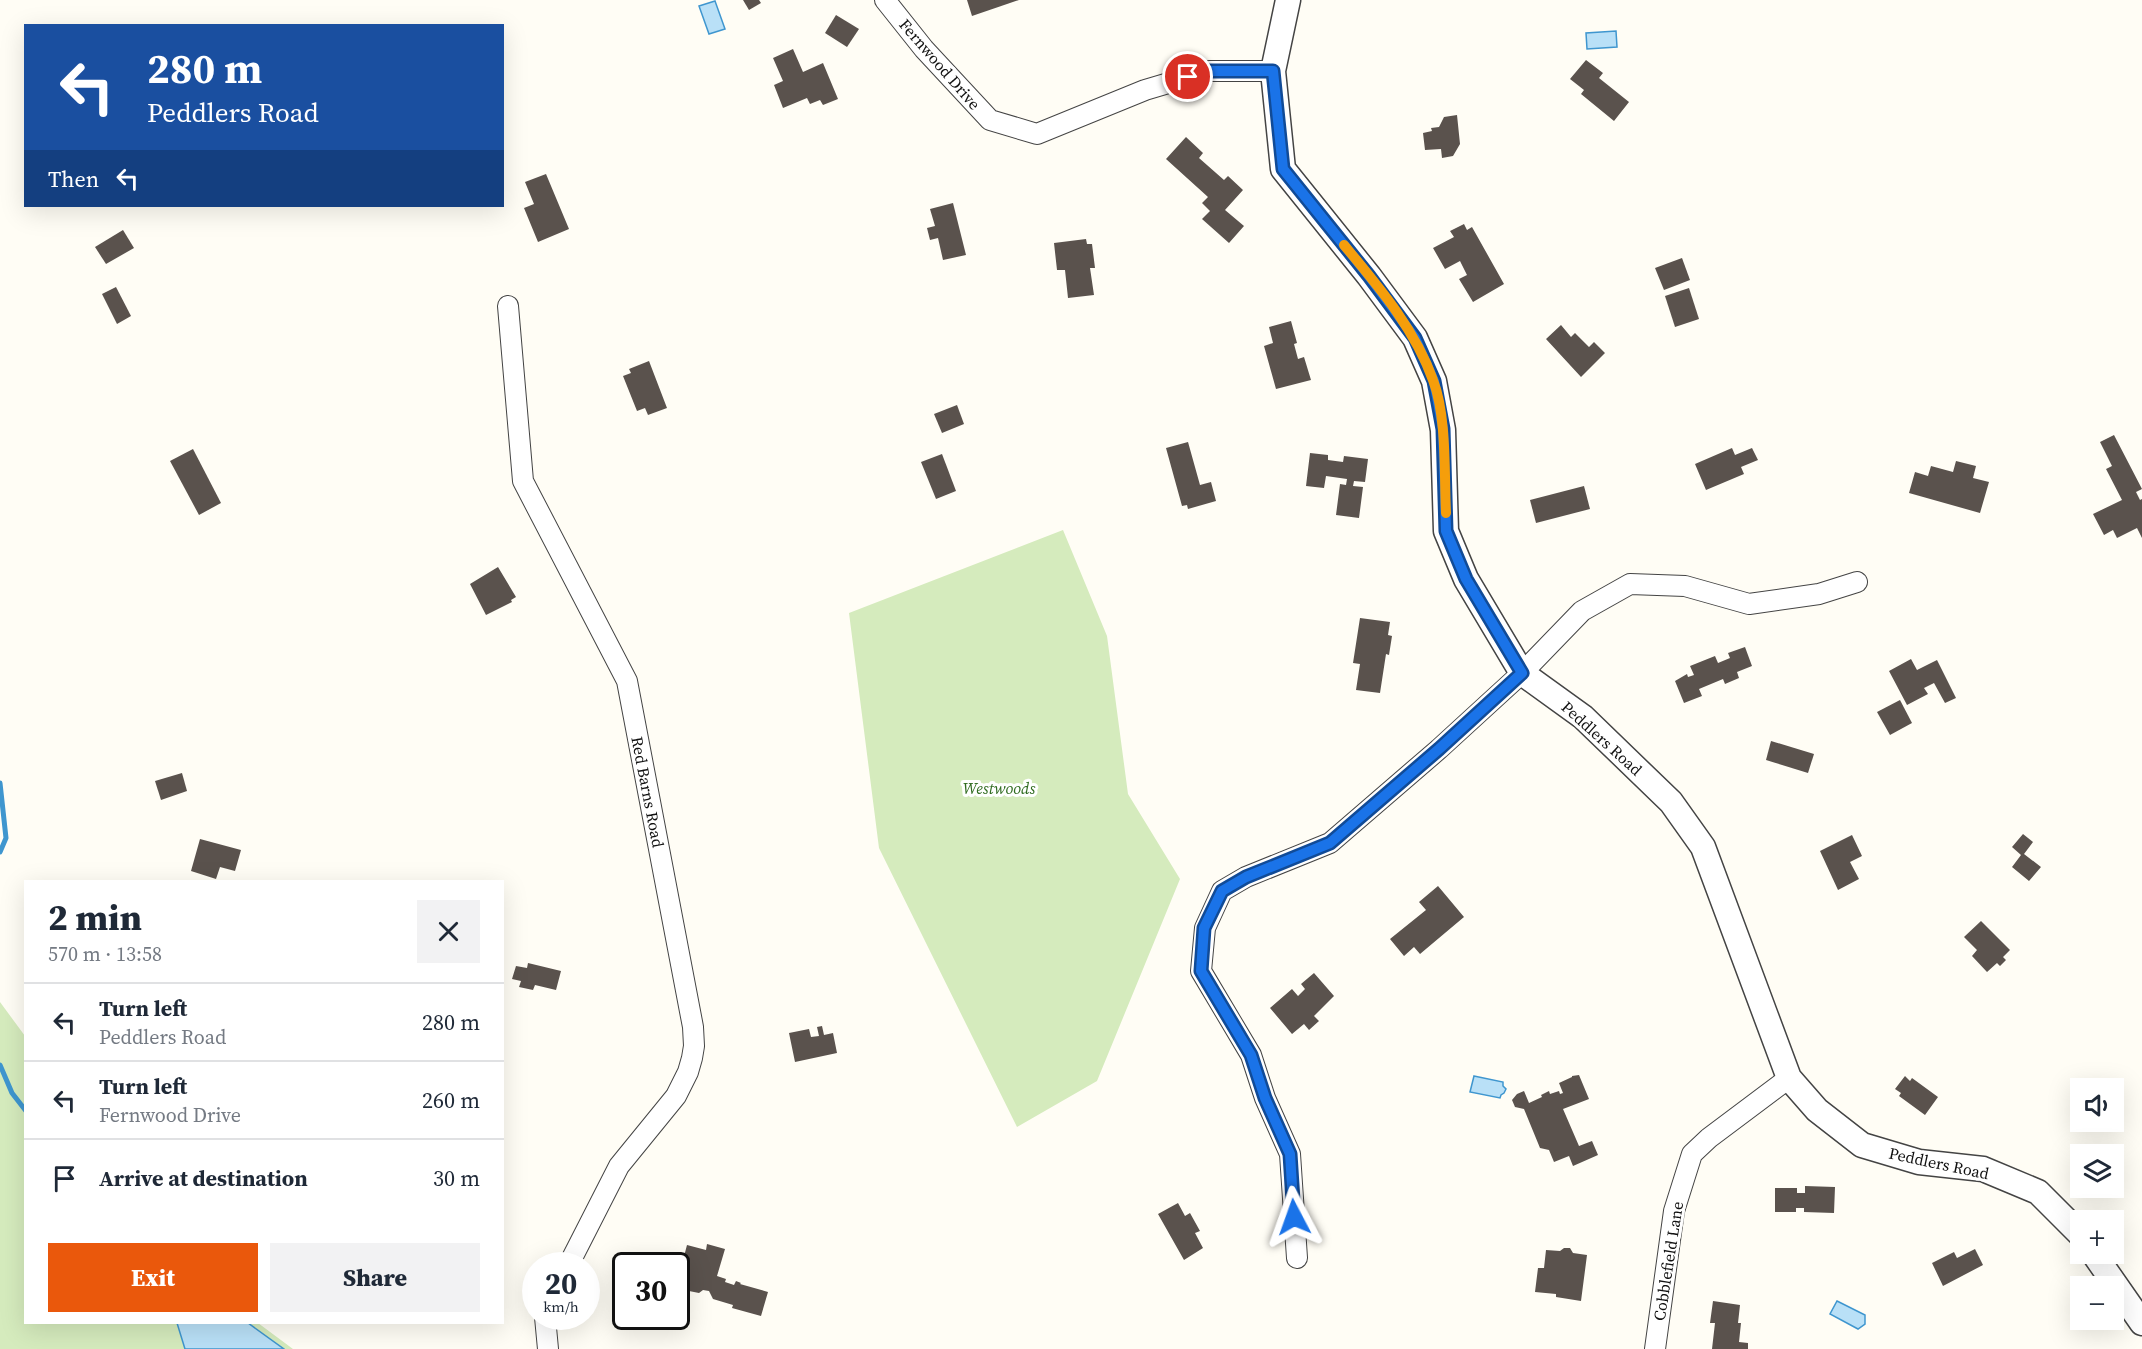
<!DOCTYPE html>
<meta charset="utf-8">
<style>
:root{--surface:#fff;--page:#f2f2f3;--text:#1f2937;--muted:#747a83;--line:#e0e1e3;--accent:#ea580c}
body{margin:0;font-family:"Source Serif 4",serif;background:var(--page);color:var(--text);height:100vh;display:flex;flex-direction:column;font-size:22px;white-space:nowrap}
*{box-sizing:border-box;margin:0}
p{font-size:20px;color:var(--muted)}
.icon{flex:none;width:33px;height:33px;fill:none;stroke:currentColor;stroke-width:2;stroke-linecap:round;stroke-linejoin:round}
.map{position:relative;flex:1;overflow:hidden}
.drawer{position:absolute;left:24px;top:880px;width:480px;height:444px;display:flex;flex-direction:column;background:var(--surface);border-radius:0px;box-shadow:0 6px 24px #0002}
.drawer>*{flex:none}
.top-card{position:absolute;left:24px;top:24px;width:480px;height:183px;border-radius:0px;box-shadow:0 6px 24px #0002;background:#1a4fa0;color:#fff;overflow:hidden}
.controls{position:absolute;left:2070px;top:1078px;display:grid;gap:12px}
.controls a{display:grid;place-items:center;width:54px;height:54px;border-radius:0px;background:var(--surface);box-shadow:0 6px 24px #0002;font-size:30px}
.speed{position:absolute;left:522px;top:1252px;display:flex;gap:12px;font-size:30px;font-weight:700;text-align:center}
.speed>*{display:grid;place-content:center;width:78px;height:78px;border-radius:50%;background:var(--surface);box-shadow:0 6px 24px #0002;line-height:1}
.speed small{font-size:15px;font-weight:400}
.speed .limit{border:3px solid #111;border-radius:9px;background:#fff;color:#111}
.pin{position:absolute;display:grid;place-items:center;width:51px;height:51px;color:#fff;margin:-26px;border:3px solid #fff;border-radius:50%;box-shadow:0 2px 6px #0007}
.me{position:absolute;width:66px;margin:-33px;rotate:356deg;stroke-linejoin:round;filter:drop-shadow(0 0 4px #0008)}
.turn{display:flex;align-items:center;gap:21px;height:126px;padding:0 24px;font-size:27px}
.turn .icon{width:78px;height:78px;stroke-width:2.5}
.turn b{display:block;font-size:42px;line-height:51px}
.then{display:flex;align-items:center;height:57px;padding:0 24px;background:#0003;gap:12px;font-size:22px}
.round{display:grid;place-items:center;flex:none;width:63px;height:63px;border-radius:0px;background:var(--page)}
.headline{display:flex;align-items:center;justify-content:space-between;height:102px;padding:0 24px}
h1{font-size:36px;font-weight:800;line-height:45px}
.button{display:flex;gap:12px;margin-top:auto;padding:12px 24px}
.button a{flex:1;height:69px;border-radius:0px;background:var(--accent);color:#fff;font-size:24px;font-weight:800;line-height:69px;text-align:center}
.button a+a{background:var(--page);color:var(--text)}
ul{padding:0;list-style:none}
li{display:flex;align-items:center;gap:18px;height:78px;padding:0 24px;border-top:2px solid var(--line)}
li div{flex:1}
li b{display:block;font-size:22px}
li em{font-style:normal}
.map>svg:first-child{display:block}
</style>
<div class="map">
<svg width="2142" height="1349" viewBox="0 0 2142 1349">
<rect width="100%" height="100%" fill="#fffdf5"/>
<!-- green -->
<g fill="#d5ebbd">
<polygon points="1063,530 1107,636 1128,794 1180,879 1097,1081 1017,1127 879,848 849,613"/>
<polygon points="0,1002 25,1036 26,1323 258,1323 293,1349 0,1349"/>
</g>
<!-- water -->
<g fill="#b9e0f7" stroke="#3f96cf" stroke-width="1.5">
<polygon points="715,1 725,29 709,34 699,6"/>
<polygon points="1616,31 1617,47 1587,49 1586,33"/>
<polygon points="1474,1076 1503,1082 1503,1086 1506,1089 1504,1093 1501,1095 1500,1098 1470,1092"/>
<polygon points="1837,1301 1865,1315 1865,1324 1858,1329 1830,1314"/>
<polygon points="177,1323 248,1323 284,1349 185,1349"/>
</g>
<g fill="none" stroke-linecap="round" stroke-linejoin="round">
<!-- stream -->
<g stroke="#3f96cf" stroke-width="5">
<polyline points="0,783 6,838 0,852"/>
<polyline points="0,1065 12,1093 26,1111"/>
</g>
</g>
<!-- building -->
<g fill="#5a524d">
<polygon points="743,0 759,0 761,3 749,10"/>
<polygon points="967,0 1019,0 972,16"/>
<polygon points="836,15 859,29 847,47 825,33"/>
<polygon points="793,49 803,72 823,63 838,99 823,105 820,100 810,104 807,98 783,108 774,85 783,81 773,58"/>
<polygon points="1586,60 1603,73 1599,78 1629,102 1614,121 1581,94 1584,90 1570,79"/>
<polygon points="1457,115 1460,144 1453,156 1442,158 1441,149 1425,150 1423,133 1432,131 1431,128 1439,127 1444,117"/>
<polygon points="1186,137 1203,153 1199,158 1224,180 1228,176 1243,190 1225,210 1244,226 1229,243 1202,219 1210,211 1202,203 1208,197 1166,159"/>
<polygon points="546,174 569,229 538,242 524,208 534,204 525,182"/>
<polygon points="953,203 966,255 943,260 938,238 930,240 927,228 935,226 930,209"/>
<polygon points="1464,224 1467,230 1472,227 1504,284 1473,302 1459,279 1467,275 1460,261 1445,269 1433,248 1454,237 1450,231"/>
<polygon points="123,230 134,248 106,264 95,247"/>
<polygon points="1086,239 1087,244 1092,244 1095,268 1090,268 1094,295 1068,298 1065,270 1057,270 1054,243"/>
<polygon points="1682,258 1690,280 1664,290 1655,268"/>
<polygon points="116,287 131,316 117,324 102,294"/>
<polygon points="1689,288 1699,319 1675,327 1665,296"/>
<polygon points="1291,321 1297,343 1294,344 1298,359 1304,357 1311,380 1276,389 1264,346 1273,343 1269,327"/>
<polygon points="1561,325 1571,337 1575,333 1589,347 1594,342 1605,353 1581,377 1546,339"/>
<polygon points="649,361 667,408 648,415 645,408 637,411 623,376 631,373 629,369"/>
<polygon points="957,405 964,424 942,433 934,414"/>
<polygon points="2114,435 2142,489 2136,492 2140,500 2142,499 2142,538 2137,528 2117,538 2113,530 2104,535 2093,514 2122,500 2106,469 2112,466 2100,442"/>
<polygon points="1188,442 1200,485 1211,482 1216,501 1188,509 1187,505 1182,506 1166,448"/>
<polygon points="1732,448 1735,455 1752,448 1758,460 1741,467 1744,474 1706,490 1695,464"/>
<polygon points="193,449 221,503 199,515 170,461"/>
<polygon points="1310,453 1328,455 1328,460 1343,462 1344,456 1368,459 1365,482 1354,481 1353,486 1363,487 1359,518 1336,515 1340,484 1346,485 1347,479 1326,476 1324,488 1306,486"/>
<polygon points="942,454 956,491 936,499 921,462"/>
<polygon points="1956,461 1976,466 1973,478 1989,482 1980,513 1909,493 1915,472 1928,476 1931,466 1953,472"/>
<polygon points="1584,486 1590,509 1536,523 1530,500"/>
<polygon points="498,567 516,597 511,600 512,602 486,615 470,584"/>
<polygon points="1360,618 1390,622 1388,635 1392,636 1389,655 1386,654 1380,693 1356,690 1360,664 1353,663"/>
<polygon points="1745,647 1752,666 1737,672 1739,678 1725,684 1723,679 1699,689 1702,696 1684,703 1675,681 1687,674 1688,677 1694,675 1690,666 1715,656 1718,663 1730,658 1728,653"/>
<polygon points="1911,659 1917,670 1937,660 1956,698 1945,703 1934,683 1924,688 1928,694 1907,705 1889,671"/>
<polygon points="1900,700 1912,723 1890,735 1877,712"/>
<polygon points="1771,741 1814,754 1808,773 1766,760"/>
<polygon points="182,773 187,791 161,800 155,781"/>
<polygon points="2023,834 2033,842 2024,854 2041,867 2029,881 2012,867 2021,855 2012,847"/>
<polygon points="1852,835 1862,856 1850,862 1859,879 1838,890 1820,851"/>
<polygon points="200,839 241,850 235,871 220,867 216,879 191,871"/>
<polygon points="1438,886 1464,917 1420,954 1414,947 1404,956 1390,939 1426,910 1419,902"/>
<polygon points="1981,921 2010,950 2003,957 2006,960 2000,966 1997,963 1987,972 1972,956 1977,950 1964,937"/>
<polygon points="528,963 561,971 556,990 535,985 533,990 519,987 521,981 512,979 516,966 527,968"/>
<polygon points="1314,973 1334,996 1314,1016 1319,1021 1309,1030 1304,1024 1292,1034 1270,1008 1292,989 1298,996 1305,989 1301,984"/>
<polygon points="822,1026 824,1035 833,1033 837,1053 795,1062 789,1033 809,1029 811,1037 819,1036 817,1027"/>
<polygon points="1579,1075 1589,1099 1563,1109 1579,1146 1592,1141 1598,1155 1573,1166 1569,1156 1554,1162 1549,1150 1540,1148 1524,1109 1515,1107 1512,1100 1517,1094 1524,1091 1529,1103 1542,1097 1541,1095 1549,1091 1550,1094 1559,1091 1560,1094 1563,1093 1559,1083 1572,1077 1572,1076"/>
<polygon points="1905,1076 1910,1081 1912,1078 1938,1097 1925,1115 1899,1096 1901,1093 1895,1089"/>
<polygon points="1805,1186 1835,1187 1834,1213 1804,1212 1804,1208 1796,1208 1796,1212 1775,1212 1775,1188 1797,1188 1797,1193 1805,1193"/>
<polygon points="1178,1203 1185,1216 1190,1213 1200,1231 1195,1233 1203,1248 1184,1260 1158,1214"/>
<polygon points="707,1244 725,1249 717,1276 726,1279 725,1282 734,1285 736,1281 741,1283 740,1284 768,1292 761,1316 732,1308 733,1305 713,1299 709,1291 703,1290 699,1293 689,1291 687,1286 677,1283 687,1245 706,1250"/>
<polygon points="1564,1248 1570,1248 1573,1253 1587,1255 1581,1301 1556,1297 1556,1294 1535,1292 1538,1268 1544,1268 1546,1250 1560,1251"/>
<polygon points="1975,1249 1983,1265 1943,1286 1932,1263 1954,1252 1957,1258"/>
<polygon points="1713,1301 1740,1305 1738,1323 1741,1323 1739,1342 1748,1343 1748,1349 1712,1349 1715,1323 1710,1323"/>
</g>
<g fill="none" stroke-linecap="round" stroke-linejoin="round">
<!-- minor casing -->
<g stroke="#444" stroke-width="22">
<g id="minor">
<polyline points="885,0 924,49 990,120 1037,134 1145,90 1209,71 1273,71"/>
<polyline points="508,306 523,481 627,681 693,1027 694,1046 692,1058 688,1072 676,1096 619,1166 568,1266"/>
<polyline points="1297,1258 1290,1154 1265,1098 1251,1055 1201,971 1205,928 1222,891 1246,877 1330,843 1439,749 1522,673 1582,611 1630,584 1685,586 1749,604 1819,594 1857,582"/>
<polyline points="545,1317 548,1349"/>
<polyline points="1655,1349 1674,1211 1692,1154 1709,1138 1789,1078"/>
</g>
</g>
<!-- tertiary casing -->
<g stroke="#444" stroke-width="27">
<g id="tertiary">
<polyline points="1288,0 1273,71 1283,169 1369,276 1415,338 1434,381 1443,430 1446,531 1466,579 1522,673 1583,717 1671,802 1703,847 1789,1078 1817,1110 1862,1145 1919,1162 1983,1169 2038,1192 2080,1234"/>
<polyline points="2094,1254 2142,1323"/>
</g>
</g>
<!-- minor -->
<use href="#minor" stroke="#fff" stroke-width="20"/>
<!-- tertiary -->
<use href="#tertiary" stroke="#fff" stroke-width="24"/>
</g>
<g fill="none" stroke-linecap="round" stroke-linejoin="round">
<!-- route casing -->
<g stroke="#114b97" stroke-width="15">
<polyline id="route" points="1188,77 1209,71 1273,71 1283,169 1369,276 1415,338 1434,381 1443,429 1446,531 1466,579 1522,673 1439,749 1330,843 1246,877 1222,891 1204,928 1201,971 1251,1055 1265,1098 1290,1154 1294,1217"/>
</g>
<!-- route -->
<use href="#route" stroke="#1a73e8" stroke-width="10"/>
<!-- slow -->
<path stroke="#f59e0b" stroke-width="10" d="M1344 245C1378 286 1415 329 1433 380 1447 417 1444 473 1446 513"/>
</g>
<g text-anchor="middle" stroke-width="6" stroke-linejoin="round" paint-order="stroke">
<!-- street labels -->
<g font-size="16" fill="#111" stroke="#fff">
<text transform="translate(940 64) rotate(49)" y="6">Fernwood Drive</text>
<text transform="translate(1602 738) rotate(42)" y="6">Peddlers Road</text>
<text transform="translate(648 792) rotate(79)" y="6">Red Barns Road</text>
<text transform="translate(1939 1163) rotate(12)" y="6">Peddlers Road</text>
<text transform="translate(1668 1261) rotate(-81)" y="6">Cobblefield Lane</text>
</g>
<!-- park labels -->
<g font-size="16" font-style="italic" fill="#2f6b1f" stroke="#fff">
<text x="999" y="794">Westwoods</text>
</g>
</g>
</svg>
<div class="controls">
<a><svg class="icon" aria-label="sound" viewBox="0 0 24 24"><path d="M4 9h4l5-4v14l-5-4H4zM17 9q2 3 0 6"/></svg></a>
<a><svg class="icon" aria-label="layers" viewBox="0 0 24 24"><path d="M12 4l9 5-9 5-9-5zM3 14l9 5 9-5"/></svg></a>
<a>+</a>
<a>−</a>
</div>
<div class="speed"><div>20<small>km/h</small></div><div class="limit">30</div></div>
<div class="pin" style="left:1188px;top:77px;background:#d93025"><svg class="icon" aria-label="arrive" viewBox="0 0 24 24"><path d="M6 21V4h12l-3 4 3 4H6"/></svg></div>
<svg class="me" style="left:1294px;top:1217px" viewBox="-20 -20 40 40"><path d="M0-17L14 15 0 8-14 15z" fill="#1a73e8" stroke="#fff" stroke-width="4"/></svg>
<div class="top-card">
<div class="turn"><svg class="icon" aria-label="left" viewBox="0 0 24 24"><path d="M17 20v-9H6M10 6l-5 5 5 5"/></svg><div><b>280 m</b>Peddlers Road</div></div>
<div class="then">Then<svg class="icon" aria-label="left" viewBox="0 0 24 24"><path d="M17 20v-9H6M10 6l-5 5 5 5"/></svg></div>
</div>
<section class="drawer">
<div class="headline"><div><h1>2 min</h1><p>570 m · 13:58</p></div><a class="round"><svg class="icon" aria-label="close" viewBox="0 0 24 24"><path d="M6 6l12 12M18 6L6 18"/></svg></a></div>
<ul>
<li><svg class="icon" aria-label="left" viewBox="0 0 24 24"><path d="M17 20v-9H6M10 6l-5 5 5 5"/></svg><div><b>Turn left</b><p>Peddlers Road</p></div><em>280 m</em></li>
<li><svg class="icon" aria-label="left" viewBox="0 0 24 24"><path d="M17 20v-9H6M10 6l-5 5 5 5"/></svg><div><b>Turn left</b><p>Fernwood Drive</p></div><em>260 m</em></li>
<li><svg class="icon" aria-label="arrive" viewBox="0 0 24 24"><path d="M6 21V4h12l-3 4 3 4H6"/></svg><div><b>Arrive at destination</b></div><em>30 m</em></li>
</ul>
<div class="button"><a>Exit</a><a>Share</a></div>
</section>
</div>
